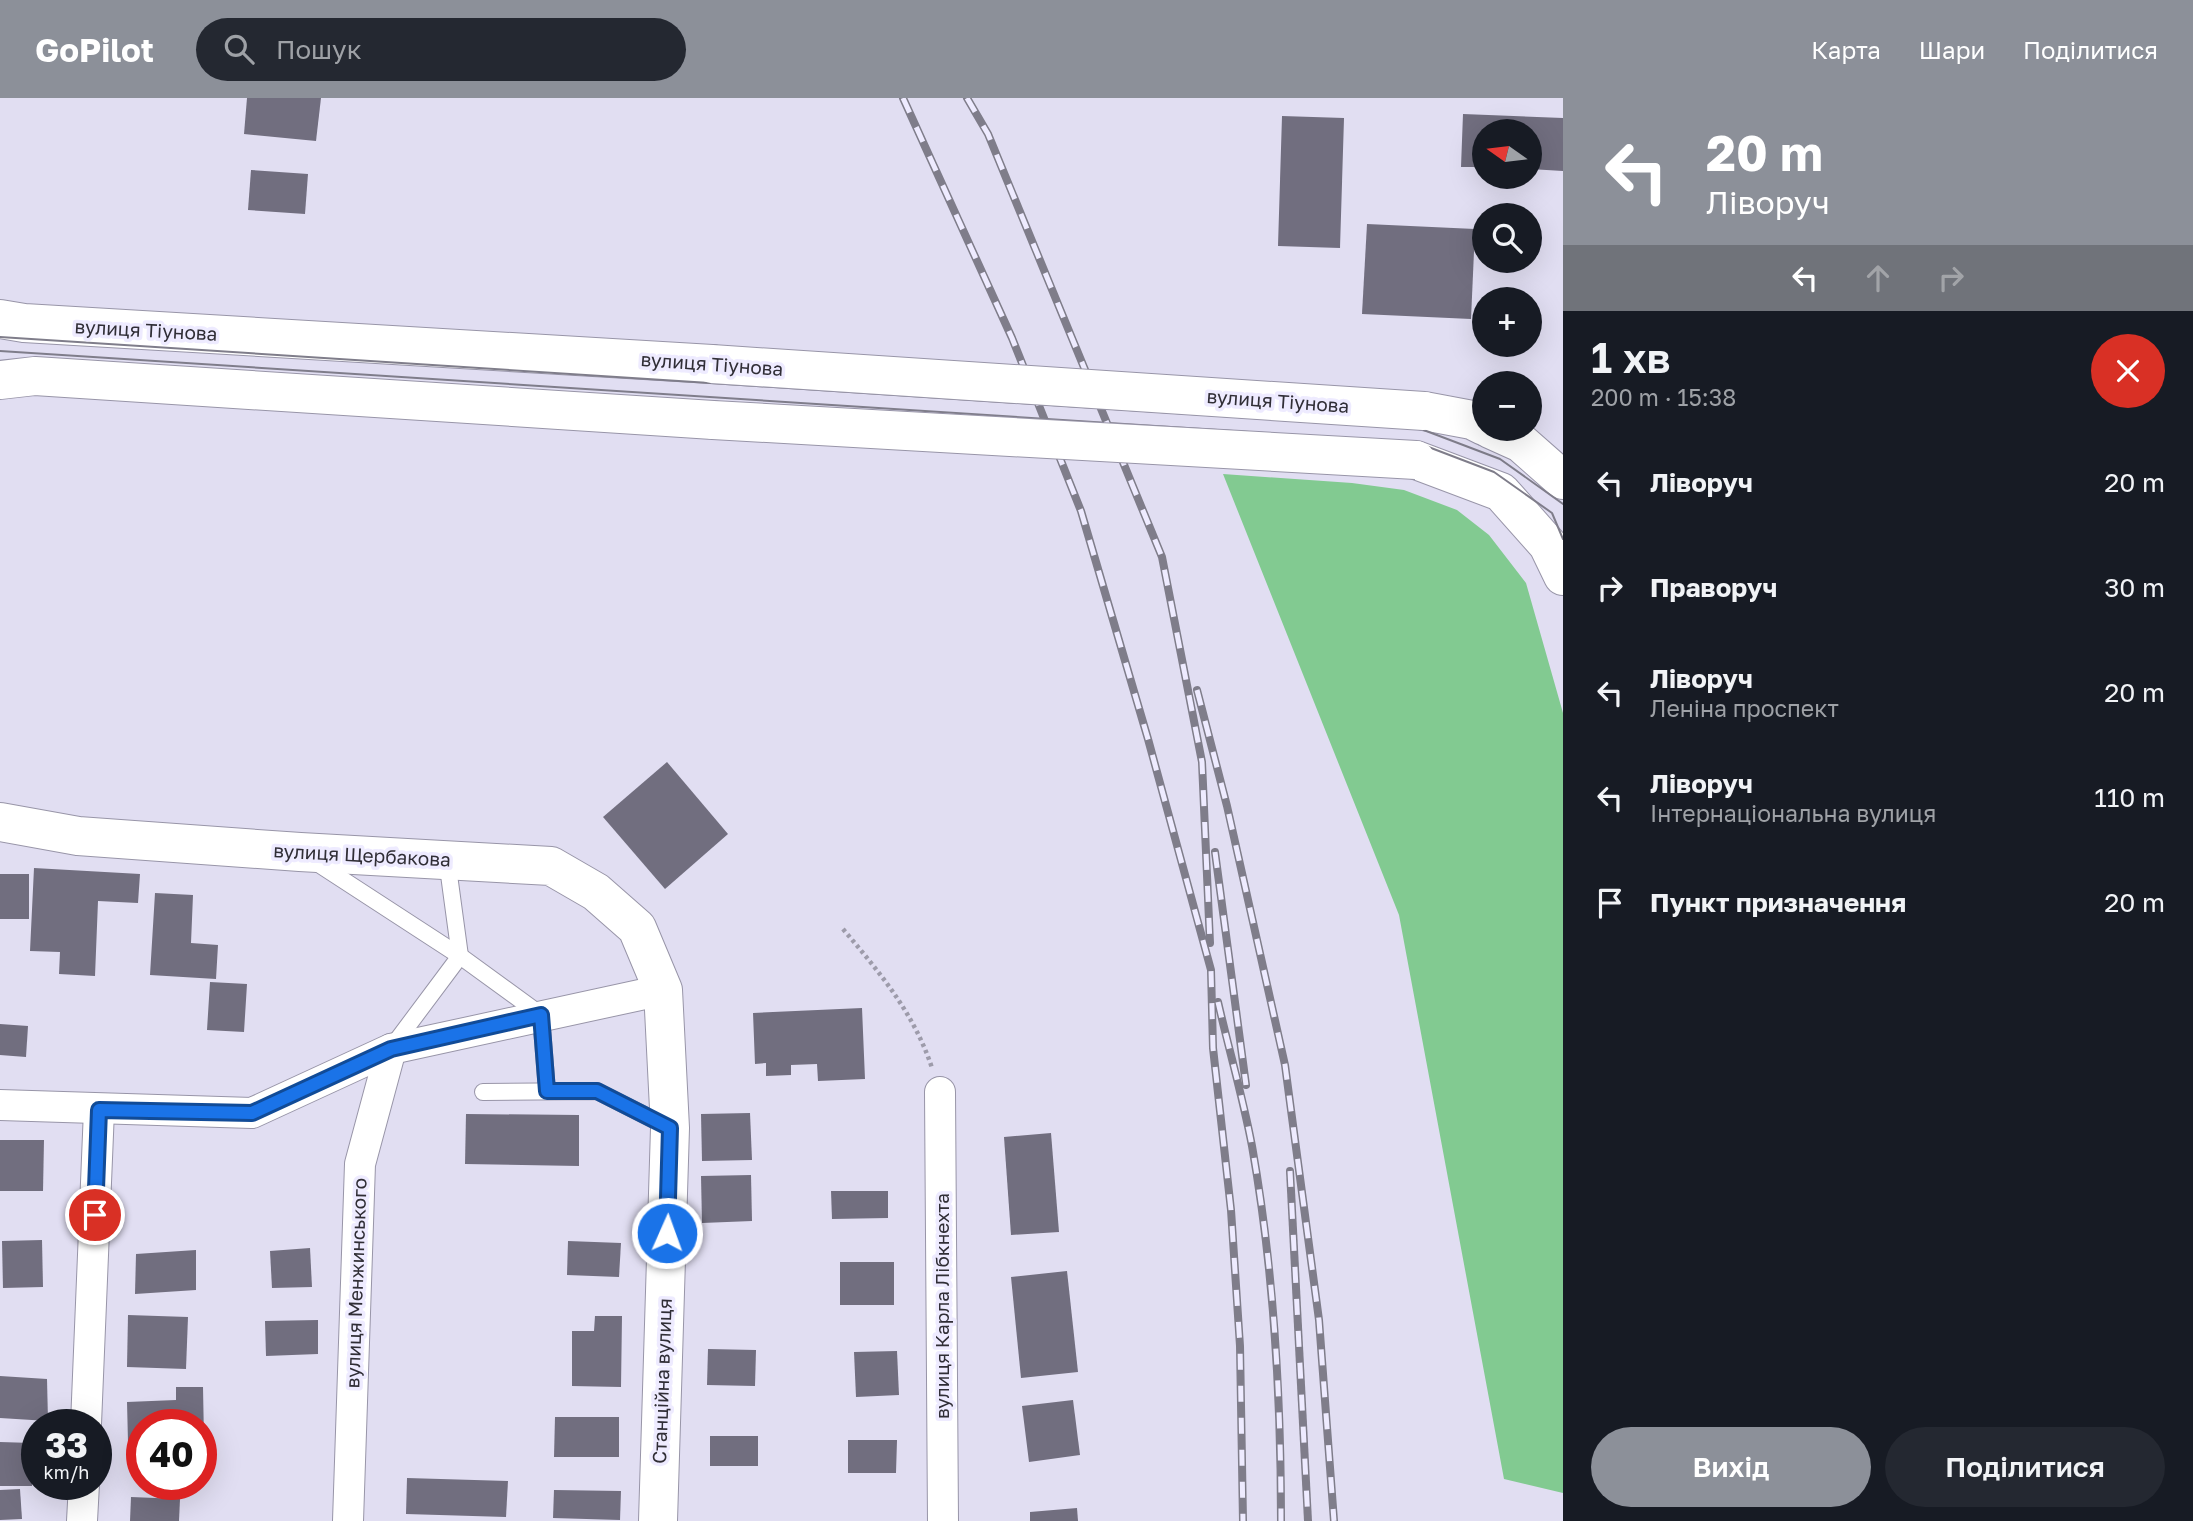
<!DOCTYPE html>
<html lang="uk">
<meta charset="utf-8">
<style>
:root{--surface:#171b24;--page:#242831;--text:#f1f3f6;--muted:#9ea1a6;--accent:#8c9099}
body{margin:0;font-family:"Golos Text",sans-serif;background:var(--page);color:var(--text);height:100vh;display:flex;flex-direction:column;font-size:26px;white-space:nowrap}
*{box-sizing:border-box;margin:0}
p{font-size:23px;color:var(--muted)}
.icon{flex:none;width:38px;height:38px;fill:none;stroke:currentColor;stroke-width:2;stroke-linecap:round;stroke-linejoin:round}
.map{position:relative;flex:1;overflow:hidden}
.side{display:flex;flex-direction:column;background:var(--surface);width:630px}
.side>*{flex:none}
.hud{background:#8c9099;color:#fff;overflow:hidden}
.needle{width:46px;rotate:284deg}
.tools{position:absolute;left:1472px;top:21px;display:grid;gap:14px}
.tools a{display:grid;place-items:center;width:70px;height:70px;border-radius:50%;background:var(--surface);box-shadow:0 7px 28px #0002;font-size:35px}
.speed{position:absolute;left:21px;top:1311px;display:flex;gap:14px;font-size:35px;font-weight:700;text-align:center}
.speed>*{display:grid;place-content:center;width:91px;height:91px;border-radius:50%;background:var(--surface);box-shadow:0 7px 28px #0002;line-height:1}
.speed small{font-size:18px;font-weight:400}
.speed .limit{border:10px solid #d22;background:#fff;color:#111}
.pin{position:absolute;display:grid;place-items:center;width:60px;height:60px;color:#fff;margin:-30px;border:4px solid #fff;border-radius:50%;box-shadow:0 2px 7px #0007}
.me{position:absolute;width:77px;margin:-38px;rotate:2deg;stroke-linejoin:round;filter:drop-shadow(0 0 5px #0008)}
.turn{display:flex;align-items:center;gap:24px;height:147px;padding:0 28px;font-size:32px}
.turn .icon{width:91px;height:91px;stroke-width:2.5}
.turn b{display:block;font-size:49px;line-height:60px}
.lanes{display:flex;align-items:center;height:66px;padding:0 28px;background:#0003;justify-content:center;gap:35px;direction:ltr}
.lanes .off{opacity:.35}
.round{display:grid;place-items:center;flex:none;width:74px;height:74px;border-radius:37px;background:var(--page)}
.head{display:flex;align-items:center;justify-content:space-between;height:119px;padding:0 28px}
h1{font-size:42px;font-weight:600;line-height:52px}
.action{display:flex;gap:14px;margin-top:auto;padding:14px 28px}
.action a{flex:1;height:80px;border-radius:42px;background:var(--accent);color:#fff;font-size:28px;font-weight:600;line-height:80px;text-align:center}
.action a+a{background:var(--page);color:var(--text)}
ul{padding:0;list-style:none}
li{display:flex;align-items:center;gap:21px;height:105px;padding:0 28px}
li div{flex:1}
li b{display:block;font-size:26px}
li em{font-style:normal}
header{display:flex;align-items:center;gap:42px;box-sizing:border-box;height:98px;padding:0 35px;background:var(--accent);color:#fff}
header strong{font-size:33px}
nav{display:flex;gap:38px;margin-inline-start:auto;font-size:24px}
.search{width:490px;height:63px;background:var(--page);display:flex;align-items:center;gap:18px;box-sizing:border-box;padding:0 24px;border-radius:38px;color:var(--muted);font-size:26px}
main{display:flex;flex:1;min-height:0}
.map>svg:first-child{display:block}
</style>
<header>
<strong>GoPilot</strong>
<div class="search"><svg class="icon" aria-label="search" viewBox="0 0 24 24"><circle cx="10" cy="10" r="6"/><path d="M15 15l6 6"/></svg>Пошук</div>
<nav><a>Карта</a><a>Шари</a><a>Поділитися</a></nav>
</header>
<main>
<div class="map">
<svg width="1563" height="1423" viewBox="0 0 1563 1423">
<rect width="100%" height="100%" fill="#e1def2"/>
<!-- green -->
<polygon fill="#82ca91" points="1223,376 1352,385 1404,392 1457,412 1489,437 1526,485 1563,615 1563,1395 1504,1381 1399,817"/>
<!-- building -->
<g fill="#716e7f">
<polygon points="247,0 321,0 316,43 244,36"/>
<polygon points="1463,16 1563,20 1563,73 1530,71 1530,33 1484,33 1484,69 1461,69"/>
<polygon points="1282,18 1344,20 1340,150 1278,148"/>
<polygon points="251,72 308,76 305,116 248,112"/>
<polygon points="1367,126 1475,131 1471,221 1362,216"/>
<polygon points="667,664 728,736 665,791 603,719"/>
<polygon points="34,770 140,776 138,805 98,803 95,878 59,876 60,854 30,853"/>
<rect x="0" y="776" width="29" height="45"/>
<polygon points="155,795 193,797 191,845 218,847 216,881 150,877"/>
<polygon points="210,884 247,886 244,934 207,932"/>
<polygon points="862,910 865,981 818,983 817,966 791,967 791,977 766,978 766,965 755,966 753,915"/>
<polygon points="0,926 28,928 26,959 0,957"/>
<polygon points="750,1015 752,1062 702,1063 701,1016"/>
<polygon points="466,1016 579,1017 579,1068 465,1066"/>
<polygon points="1051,1035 1059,1134 1011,1137 1004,1039"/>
<polygon points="0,1042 44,1042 43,1093 0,1093"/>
<polygon points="751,1077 752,1123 702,1125 701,1078"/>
<polygon points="831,1093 888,1093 888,1120 832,1121"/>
<polygon points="42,1142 43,1189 3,1190 2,1143"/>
<polygon points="568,1143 621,1145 619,1179 567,1177"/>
<polygon points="310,1150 312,1189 272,1190 270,1153"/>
<polygon points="196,1152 196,1192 135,1196 136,1156"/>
<rect x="840" y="1164" width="54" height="43"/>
<polygon points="1067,1173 1078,1274 1021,1280 1011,1179"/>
<polygon points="128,1217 188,1219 186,1271 127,1269"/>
<polygon points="595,1218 622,1218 621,1289 572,1288 572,1233 594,1233"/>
<polygon points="318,1222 318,1256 266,1258 265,1223"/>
<polygon points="708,1251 756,1252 755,1288 707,1287"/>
<polygon points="897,1253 899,1297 856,1299 854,1254"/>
<polygon points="0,1278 47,1281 48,1323 0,1320"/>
<polygon points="176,1289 203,1289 204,1342 201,1342 201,1326 142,1326 142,1344 128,1344 127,1304 176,1302"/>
<polygon points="1073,1302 1080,1357 1029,1364 1022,1308"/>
<polygon points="555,1319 619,1319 619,1359 554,1359"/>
<rect x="710" y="1338" width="48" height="30"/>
<polygon points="848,1342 897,1342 896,1375 848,1375"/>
<polygon points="0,1344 32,1345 32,1388 0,1388"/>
<polygon points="407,1380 508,1383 506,1419 406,1416"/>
<polygon points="20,1391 22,1421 0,1422 0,1392"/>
<polygon points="554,1392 621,1393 620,1422 553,1420"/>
<polygon points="131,1399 180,1401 179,1423 130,1423"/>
<polygon points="1077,1410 1078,1423 1030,1423 1030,1414"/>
</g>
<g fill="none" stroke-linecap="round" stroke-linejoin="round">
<!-- service casing -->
<g stroke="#9895a8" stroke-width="18">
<g id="service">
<polyline points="314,763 460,858 541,917 547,993"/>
<polyline points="392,949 460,858 447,762"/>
<polyline points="483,994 597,993 668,1029"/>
</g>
</g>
<!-- minor casing -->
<g stroke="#9895a8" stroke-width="32">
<g id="minor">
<polyline points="940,994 943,1423"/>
<polyline points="0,1007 252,1015 391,951 663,892"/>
<polyline points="86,1326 99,1012"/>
<polyline points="82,1423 84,1386"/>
<polyline points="348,1423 360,1066 391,951"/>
</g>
</g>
<!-- tertiary casing -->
<g stroke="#9895a8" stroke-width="40">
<g id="tertiary">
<polyline points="0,221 24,225 712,266"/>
<polyline points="0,282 35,278 713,322"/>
<polyline points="1424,313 1472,322 1484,328"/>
<polyline points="1490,331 1521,345 1563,382"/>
<polyline points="1416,362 1501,394 1548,447 1563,478"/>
<polyline points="0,724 78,738 300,754 551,768 596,794 637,830 663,892 670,1030 658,1423"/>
</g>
</g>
<!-- path -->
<path stroke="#9d9baa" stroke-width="4.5" stroke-dasharray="3.5 3.5" stroke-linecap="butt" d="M843 831C880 875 914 915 932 970"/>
<!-- service -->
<use href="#service" stroke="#fff" stroke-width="16"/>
<!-- minor -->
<use href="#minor" stroke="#fff" stroke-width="30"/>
<!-- tertiary -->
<use href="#tertiary" stroke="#fff" stroke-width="38"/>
<!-- tram -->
<g stroke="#7f7d8a" stroke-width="2">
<polyline points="0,239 1421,331 1500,361 1563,406"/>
<polyline points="0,253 1418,345 1494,374 1552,415 1563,441"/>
</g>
<!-- rail casing -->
<g stroke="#7f7d8a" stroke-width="8">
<g id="rail">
<polyline points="903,0 1012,240 1081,413 1148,641 1211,872 1213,950 1231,1112 1240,1248 1243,1423"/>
<polyline points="967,0 988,36 1162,459 1202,664 1210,845"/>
<polyline points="1197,592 1227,708 1285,967 1319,1222 1334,1423"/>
<polyline points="1215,754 1246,987"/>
<path d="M1218 904C1229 952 1243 1000 1252 1048 1274 1172 1281 1298 1281 1423"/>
<polyline points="1290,1073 1308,1423"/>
</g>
</g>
<!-- rail -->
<use href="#rail" stroke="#eeebff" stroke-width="5" stroke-dasharray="16" stroke-linecap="butt"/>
<!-- tertiary-bridge casing -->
<g stroke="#9895a8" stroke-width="40" stroke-linecap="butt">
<g id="tertiary-bridge">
<polyline points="712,266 1424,313"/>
<polyline points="713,322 1416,362"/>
</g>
</g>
<!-- tertiary-bridge -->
<use href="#tertiary-bridge" stroke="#fff" stroke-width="38"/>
</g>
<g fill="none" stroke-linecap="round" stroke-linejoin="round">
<!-- route casing -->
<g stroke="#114b97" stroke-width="18">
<polyline id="route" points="95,1117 99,1012 252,1015 391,951 541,917 547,993 597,993 670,1030 667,1135"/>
</g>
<!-- route -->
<use href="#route" stroke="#1a73e8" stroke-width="12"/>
</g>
<g text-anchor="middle" stroke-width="7" stroke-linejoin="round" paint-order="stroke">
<!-- street labels -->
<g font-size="19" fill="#302e36" stroke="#eeebff">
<text transform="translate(146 232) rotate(3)" y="7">вулиця Тіунова</text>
<text transform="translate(712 266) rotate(4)" y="7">вулиця Тіунова</text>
<text transform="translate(1278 303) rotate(4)" y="7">вулиця Тіунова</text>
<text transform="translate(362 757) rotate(3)" y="7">вулиця Щербакова</text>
<text transform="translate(356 1185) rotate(-88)" y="7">вулиця Менжинського</text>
<text transform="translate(942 1208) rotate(-90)" y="7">вулиця Карла Лібкнехта</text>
<text transform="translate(662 1283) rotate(-88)" y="7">Станційна вулиця</text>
</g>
</g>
</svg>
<div class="tools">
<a><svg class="needle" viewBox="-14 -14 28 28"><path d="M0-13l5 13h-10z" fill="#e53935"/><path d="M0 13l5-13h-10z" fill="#9ea1a6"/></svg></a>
<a><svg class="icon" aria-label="search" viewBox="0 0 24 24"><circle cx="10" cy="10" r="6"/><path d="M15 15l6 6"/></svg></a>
<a>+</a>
<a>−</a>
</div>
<div class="speed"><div>33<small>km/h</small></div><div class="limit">40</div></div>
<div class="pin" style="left:95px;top:1117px;background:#d93025"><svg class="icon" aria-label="arrive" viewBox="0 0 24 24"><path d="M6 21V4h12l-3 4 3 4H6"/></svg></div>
<svg class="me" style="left:667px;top:1135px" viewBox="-20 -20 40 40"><circle r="17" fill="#1a73e8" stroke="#fff" stroke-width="3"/><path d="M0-11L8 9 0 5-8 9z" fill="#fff"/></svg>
</div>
<section class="side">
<div class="hud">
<div class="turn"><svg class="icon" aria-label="left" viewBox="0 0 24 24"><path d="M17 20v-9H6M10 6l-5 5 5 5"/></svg><div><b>20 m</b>Ліворуч</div></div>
<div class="lanes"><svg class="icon" aria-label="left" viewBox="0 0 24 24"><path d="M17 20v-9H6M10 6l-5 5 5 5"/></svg><svg class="icon off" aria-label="ahead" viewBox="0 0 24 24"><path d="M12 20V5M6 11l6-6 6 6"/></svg><svg class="icon off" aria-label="right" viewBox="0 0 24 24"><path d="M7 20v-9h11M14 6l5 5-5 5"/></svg></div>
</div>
<div class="head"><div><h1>1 хв</h1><p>200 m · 15:38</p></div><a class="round" style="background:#d93025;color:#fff"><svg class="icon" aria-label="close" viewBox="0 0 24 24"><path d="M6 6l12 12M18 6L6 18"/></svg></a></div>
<ul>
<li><svg class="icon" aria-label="left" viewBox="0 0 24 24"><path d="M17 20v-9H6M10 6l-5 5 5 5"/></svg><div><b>Ліворуч</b></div><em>20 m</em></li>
<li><svg class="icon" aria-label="right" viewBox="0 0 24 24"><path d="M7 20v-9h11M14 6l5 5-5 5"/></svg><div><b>Праворуч</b></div><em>30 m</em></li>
<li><svg class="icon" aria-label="left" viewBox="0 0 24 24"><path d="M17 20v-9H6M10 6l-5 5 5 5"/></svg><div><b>Ліворуч</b><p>Леніна проспект</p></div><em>20 m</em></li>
<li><svg class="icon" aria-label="left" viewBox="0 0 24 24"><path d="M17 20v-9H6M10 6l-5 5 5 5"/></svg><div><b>Ліворуч</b><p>Інтернаціональна вулиця</p></div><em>110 m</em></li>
<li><svg class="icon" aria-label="arrive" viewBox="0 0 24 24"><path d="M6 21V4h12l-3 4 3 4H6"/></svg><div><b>Пункт призначення</b></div><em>20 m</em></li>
</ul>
<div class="action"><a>Вихід</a><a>Поділитися</a></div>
</section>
</main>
